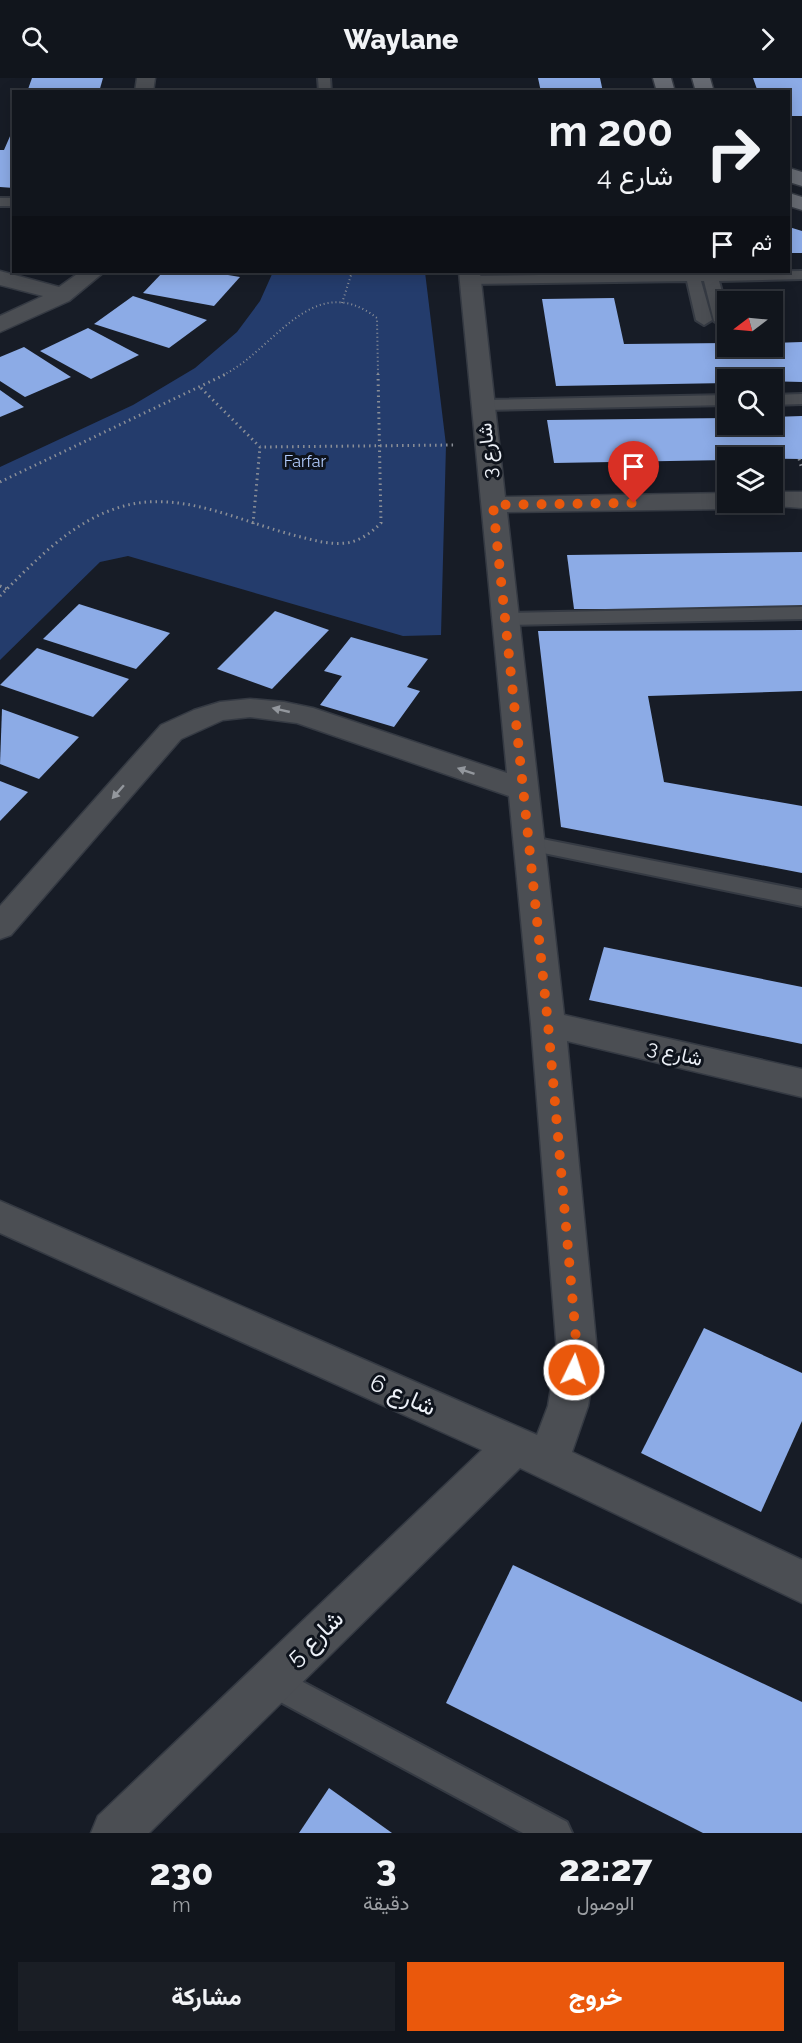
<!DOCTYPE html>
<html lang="ar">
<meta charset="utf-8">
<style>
:root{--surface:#11151c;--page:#1a1e25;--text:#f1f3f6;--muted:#9c9fa3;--line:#30343b;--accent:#ea580c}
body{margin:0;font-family:Raleway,Vazirmatn,sans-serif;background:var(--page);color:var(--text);direction:rtl;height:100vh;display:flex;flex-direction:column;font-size:22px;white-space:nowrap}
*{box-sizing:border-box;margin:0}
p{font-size:20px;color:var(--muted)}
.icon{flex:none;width:33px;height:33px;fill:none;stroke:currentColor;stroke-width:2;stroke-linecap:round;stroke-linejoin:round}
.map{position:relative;height:1755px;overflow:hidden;direction:ltr}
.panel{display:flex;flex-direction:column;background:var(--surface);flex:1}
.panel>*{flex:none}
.banner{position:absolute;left:12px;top:12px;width:778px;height:183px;border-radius:0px;box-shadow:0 3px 15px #0003,0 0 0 2px var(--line);direction:rtl;background:#11151c;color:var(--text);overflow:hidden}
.needle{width:39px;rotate:254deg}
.tools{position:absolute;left:717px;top:213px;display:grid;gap:12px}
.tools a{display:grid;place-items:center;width:66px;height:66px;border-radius:0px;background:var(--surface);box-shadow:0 3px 15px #0003,0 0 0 2px var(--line);font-size:30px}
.pin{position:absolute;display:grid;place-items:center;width:51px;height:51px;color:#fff;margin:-62px -26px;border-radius:50% 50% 50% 0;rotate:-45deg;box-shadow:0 0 6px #0007}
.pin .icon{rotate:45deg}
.me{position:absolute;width:66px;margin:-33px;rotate:4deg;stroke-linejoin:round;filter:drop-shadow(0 0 4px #0008)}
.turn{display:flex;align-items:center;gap:21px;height:126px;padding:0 18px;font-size:27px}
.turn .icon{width:78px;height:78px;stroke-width:2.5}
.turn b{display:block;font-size:42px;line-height:51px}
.then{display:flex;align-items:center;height:57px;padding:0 18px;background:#0003;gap:12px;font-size:22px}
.eta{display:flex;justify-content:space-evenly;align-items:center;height:102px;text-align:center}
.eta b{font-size:36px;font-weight:800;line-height:42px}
.action{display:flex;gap:12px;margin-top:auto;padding:12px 18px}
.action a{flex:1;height:69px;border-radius:0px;background:var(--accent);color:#fff;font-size:24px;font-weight:800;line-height:69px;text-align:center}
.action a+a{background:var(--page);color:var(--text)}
header{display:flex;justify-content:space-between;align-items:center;height:78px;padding:0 18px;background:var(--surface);font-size:27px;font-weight:800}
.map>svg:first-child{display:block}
</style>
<header><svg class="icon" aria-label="forward" viewBox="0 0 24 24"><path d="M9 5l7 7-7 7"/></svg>Waylane<svg class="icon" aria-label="search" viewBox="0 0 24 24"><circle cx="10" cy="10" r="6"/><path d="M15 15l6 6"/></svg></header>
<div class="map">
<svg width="802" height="1755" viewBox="0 0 802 1755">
<rect width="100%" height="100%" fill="#171c26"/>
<!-- green -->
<polygon fill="#243c6c" points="273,194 425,194 446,367 441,557 403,558 128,478 100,484 0,582 0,389 133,327 195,290 237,254 260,223"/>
<!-- building -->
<g fill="#8cabe6">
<polygon points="32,0 103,0 99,14 27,14"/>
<polygon points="538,0 600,0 603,14 541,14"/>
<polygon points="753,0 802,0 802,38 789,38 789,14 758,14"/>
<polygon points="14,49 14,110 0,109 0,72 4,72"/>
<polygon points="789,149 802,153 802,175 789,175"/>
<polygon points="163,194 210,194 240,199 214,228 143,215"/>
<polygon points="133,218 207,242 169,270 94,246"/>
<polygon points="614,220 624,266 728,265 728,268 772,268 772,265 802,264 802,304 728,302 728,305 556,308 542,221"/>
<polygon points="88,250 139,277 91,301 40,273"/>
<polygon points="24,269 71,299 25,319 0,303 0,279"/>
<polygon points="0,312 24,329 0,339"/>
<polygon points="802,338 802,381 728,380 728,382 554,385 547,342 728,340 728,346 772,346 772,339"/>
<polygon points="802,474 802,528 645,531 574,531 567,477"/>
<polygon points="79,526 170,555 136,591 43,561"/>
<polygon points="275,533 329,552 272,611 217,591"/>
<polygon points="802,552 802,613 648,618 664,704 802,728 802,795 561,749 538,553"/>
<polygon points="351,559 428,581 407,609 420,613 394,649 320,627 342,598 324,593"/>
<polygon points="37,570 129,601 93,639 0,607"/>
<polygon points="2,631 79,659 39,701 0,686"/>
<polygon points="0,703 28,714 0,743"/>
<polygon points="604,869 802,909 802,966 589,922"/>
<polygon points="704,1250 802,1295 802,1343 761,1434 641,1375"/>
<polygon points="513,1487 802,1624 802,1755 703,1755 446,1625"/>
<polygon points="329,1710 392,1755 299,1755"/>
</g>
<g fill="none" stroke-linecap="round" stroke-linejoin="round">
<!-- lane casing -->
<g stroke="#353a43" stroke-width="4">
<g id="lane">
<polygon points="318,0 330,0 331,14 319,14"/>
<rect x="0" y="120" width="14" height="8"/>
<polygon points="802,193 802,201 719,203 728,235 728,246 722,248 714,243 704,203 701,203 712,242 704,247 696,242 687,203 470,206 463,202 470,198"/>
<polygon points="802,316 802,326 772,327 772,317"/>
<polygon points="728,317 728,327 483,332 475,327 483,322"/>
<polygon points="802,529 802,541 504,547 495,541 504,535"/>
<polygon points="527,758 802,812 802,828 519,770 516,765 519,760"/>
<polygon points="271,1587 567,1744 572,1755 523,1755 260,1613 256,1602 260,1591"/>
</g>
</g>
<!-- street casing -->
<g stroke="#353a43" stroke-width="3">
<g id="street">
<polygon points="137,0 155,0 153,14 135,14"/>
<polygon points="0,193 59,209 80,194 104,194 69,223 0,254 0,238 43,218 0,207"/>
<polygon points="459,194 480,194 505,419 728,415 728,424 740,424 737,428 728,431 507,434 564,937 802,991 802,1019 567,963 597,1274 588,1328 572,1374 802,1482 802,1525 520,1390 149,1755 91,1755 98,1738 482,1372 0,1155 0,1123 537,1357 548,1328 557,1274 531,946 509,718 297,645 250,639 223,642 181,661 11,857 0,861 0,828 161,647 194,632 220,624 250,621 284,624 313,630 507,695"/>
<polygon points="772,414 802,414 802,430 763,427 761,424 772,424"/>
</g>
</g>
<!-- secondary casing -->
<g stroke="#353a43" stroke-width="3">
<g id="secondary">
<polygon points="653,0 671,0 675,14 657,14"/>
<polygon points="692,0 710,0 714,14 696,14"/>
<polygon points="789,90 802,94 802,108 789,104"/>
<polygon points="789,115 802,119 802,132 789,128"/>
</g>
</g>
<!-- path-far1 -->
<g stroke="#8b8f97" stroke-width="2" stroke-dasharray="1 3" stroke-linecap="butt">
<polyline points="342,225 352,194"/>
<path d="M223 297C274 273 312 190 377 240L378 297"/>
</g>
<!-- path -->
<g stroke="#8b8f97" stroke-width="3" stroke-dasharray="1.5 4" stroke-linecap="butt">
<polyline points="201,310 260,369 454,367"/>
<polyline points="799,381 802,391"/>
<polyline points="0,404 226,296"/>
<polyline points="253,446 260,369"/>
<polyline points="0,508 7,511"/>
<path d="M0 518C35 483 74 441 124 428 182 412 241 444 297 458 313 462 329 467 346 465 360 463 371 455 381 445L378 296"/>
</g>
<!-- lane -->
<use href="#lane" fill="#4b4e53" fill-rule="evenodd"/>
<!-- street -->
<use href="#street" fill="#4b4e53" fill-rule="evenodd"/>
<!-- secondary -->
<use href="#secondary" fill="#666a72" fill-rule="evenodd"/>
</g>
<!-- one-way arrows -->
<defs><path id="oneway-solid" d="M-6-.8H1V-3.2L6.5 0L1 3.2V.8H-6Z" transform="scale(1.5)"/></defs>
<g fill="#93979d">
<use href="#oneway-solid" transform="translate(281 632) rotate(-167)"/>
<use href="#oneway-solid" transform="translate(466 693) rotate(-161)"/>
<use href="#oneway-solid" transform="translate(118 714) rotate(131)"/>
</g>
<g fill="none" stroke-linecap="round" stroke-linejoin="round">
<!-- route -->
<polyline stroke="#ea580c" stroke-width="10" stroke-dasharray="0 18" points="574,1292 577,1274 574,1238 548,946 493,427 634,425"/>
</g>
<g text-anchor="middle" stroke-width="6" stroke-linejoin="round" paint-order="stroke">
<!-- far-park labels -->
<g font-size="16" fill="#b3cdfe" stroke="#0e131c">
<text x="305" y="389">Farfar</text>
</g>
<!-- street labels -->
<g font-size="20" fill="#ecf0f7" stroke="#0e131c">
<text transform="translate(487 373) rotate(-96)" y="7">شارع 3</text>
<text transform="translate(675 975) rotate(13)" y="7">شارع 3</text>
</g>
<!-- near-street labels -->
<g font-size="24" fill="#ecf0f7" stroke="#0e131c">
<text transform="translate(403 1317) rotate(24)" y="8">شارع 6</text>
<text transform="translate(315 1560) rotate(-44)" y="8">شارع 5</text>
</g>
</g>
</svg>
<div class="tools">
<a><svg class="needle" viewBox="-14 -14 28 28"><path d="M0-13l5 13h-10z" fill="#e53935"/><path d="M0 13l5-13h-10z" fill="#9c9fa3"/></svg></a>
<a><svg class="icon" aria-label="search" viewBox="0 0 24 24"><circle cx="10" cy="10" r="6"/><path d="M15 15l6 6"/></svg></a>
<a><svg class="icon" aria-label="layers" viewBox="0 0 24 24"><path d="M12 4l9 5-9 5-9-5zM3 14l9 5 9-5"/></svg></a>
</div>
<div class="pin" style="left:634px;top:425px;background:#d93025"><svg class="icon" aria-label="arrive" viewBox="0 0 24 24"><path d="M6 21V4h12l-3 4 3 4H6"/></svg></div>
<svg class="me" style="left:574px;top:1292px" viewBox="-20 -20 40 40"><circle r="17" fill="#ea580c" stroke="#fff" stroke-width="3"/><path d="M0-11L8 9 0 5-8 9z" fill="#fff"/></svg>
<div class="banner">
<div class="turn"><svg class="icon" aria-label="right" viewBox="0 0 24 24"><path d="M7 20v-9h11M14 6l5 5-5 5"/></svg><div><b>200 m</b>شارع 4</div></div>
<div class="then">ثم<svg class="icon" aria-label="arrive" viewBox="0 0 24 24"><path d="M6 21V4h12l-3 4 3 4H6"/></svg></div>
</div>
</div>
<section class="panel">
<div class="eta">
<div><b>22:27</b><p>الوصول</p></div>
<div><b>3</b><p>دقيقة</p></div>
<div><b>230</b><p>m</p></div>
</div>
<div class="action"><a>خروج</a><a>مشاركة</a></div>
</section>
